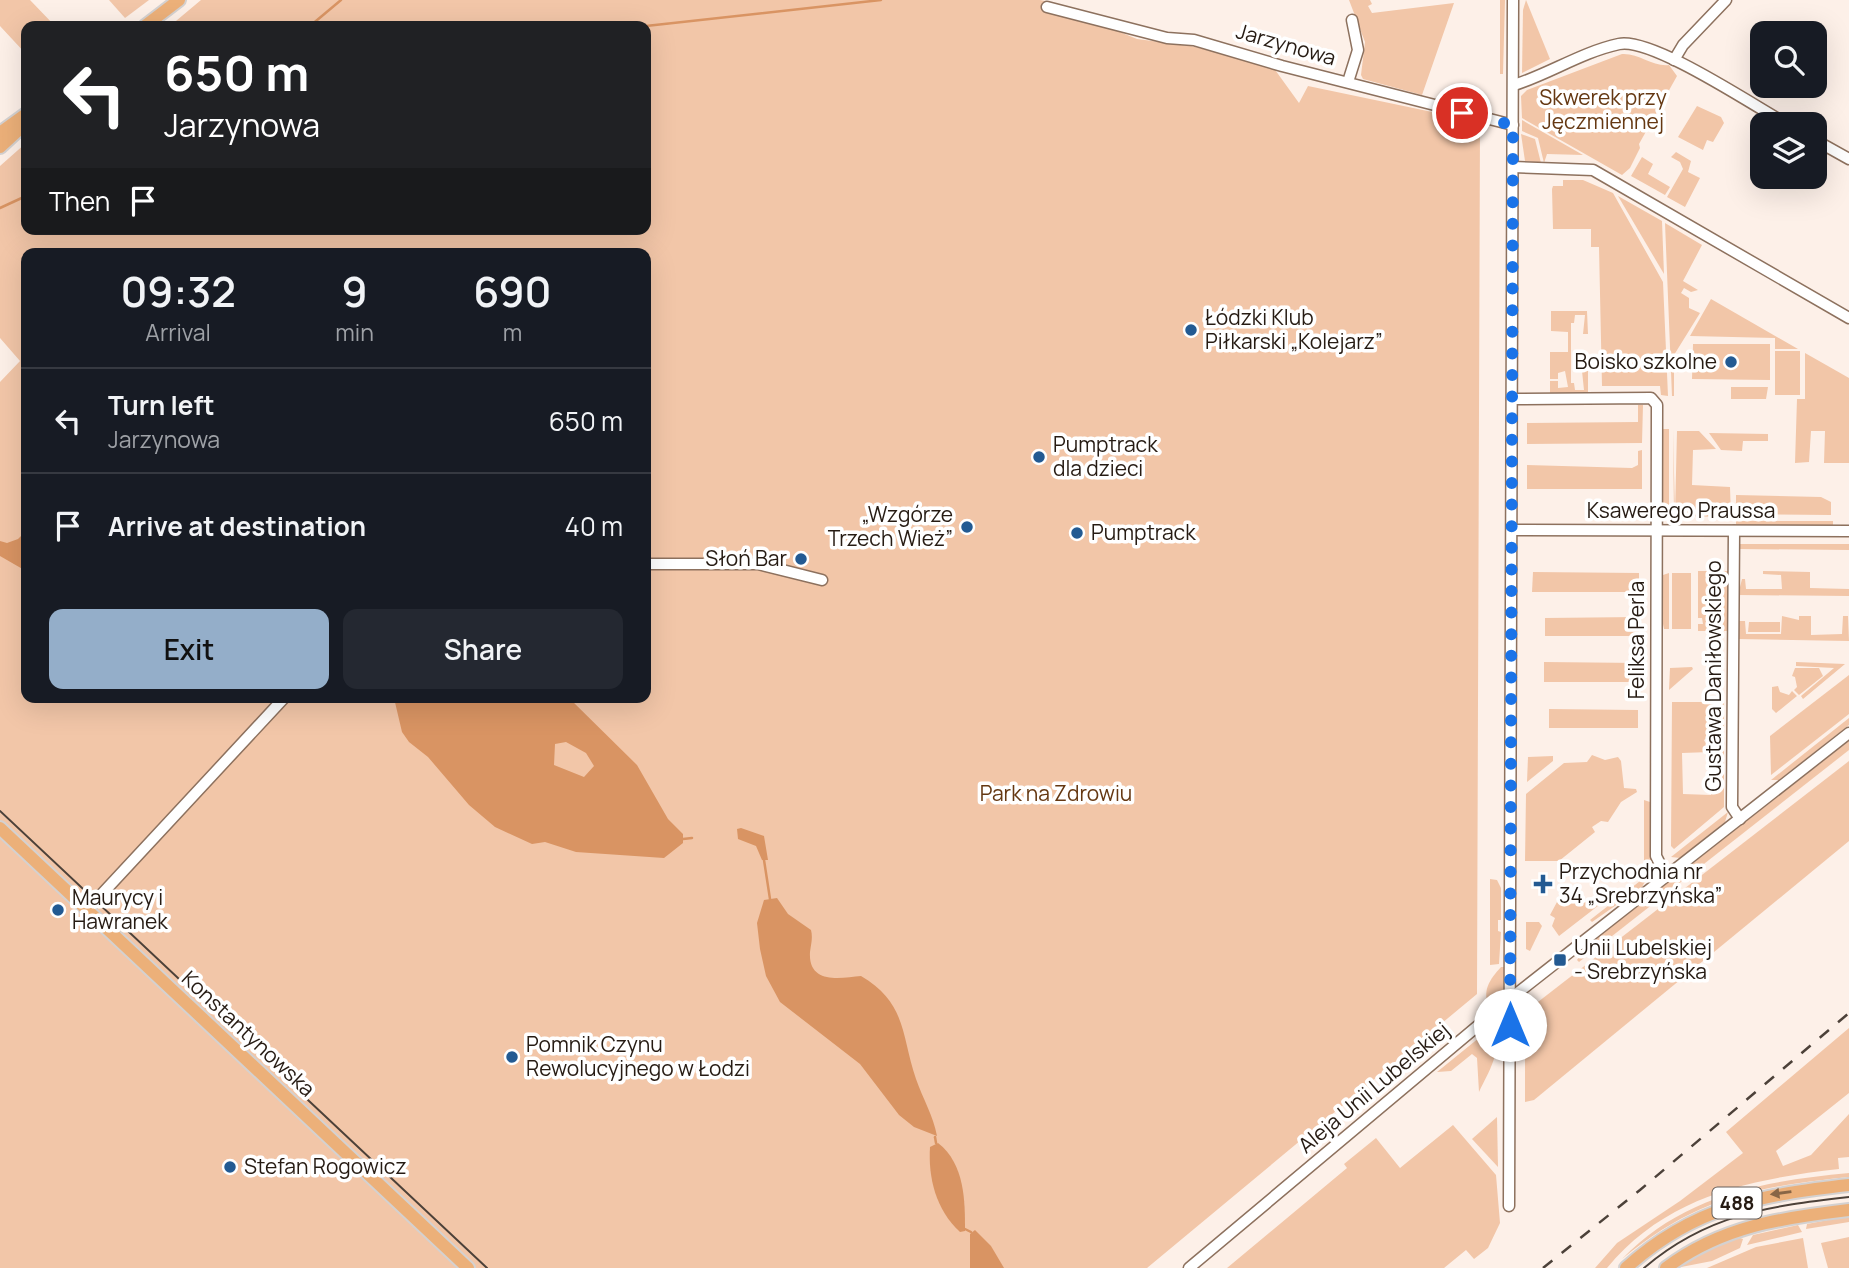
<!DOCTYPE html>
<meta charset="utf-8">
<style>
:root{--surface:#171b24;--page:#242831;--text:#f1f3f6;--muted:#9ea1a6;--line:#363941;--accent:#94aec9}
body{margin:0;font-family:Manrope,sans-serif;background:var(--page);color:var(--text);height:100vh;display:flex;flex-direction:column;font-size:26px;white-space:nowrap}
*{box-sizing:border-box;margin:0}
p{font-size:23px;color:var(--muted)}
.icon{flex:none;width:38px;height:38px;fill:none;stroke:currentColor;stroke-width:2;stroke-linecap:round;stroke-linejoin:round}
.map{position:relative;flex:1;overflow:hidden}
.panel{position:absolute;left:21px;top:248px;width:630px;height:455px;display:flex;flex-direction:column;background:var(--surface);border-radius:14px;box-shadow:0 7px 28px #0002}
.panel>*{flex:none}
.hud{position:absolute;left:21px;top:21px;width:630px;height:214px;border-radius:14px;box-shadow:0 7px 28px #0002;background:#202124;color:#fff;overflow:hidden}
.controls{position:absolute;left:1750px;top:21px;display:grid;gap:14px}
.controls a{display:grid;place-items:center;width:77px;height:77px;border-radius:14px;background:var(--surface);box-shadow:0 7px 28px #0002;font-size:35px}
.pin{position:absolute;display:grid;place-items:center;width:60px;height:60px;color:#fff;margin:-30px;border:4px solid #fff;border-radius:50%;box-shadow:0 2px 7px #0007}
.me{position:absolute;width:77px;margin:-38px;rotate:0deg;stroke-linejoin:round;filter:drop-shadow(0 0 5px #0008)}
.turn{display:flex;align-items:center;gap:24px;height:147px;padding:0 28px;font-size:32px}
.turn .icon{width:91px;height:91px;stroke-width:2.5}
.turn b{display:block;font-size:49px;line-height:60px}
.then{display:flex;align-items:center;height:66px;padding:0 28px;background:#0003;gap:14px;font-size:26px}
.eta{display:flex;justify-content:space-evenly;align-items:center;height:119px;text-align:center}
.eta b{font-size:42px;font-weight:600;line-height:49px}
.button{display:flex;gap:14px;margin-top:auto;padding:14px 28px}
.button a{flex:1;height:80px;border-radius:14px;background:var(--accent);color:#111;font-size:28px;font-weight:600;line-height:80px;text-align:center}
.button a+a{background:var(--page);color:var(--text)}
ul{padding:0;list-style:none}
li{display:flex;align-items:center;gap:21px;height:105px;padding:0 28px;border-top:2px solid var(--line)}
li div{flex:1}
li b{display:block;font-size:26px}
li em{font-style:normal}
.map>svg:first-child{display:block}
</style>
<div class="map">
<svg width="1849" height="1268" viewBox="0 0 1849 1268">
<rect width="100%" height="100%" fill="#fdf0e8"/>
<!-- green -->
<g fill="#f2c6a8" fill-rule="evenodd">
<polygon points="0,0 30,0 55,26 26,26 26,54 0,26"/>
<polygon points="109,0 149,0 125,18"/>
<path d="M201 0H1040L1046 1 1045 9 1055 15 1098 23 1137 39 1191 46 1273 67 1299 103 1308 86 1480 122 1477 994 1147 1268H0V382L20 361 0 338V166L26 143V229H646V26H170ZM26 254H646V698H26Z"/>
<polygon points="1349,0 1370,0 1372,4 1368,6 1372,13 1454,3 1422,95 1363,79 1361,75 1365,42"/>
<polygon points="1500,0 1505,0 1503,74 1500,74"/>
<polygon points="1526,0 1550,59 1522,73 1523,10"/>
<path d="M1622 54C1639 53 1653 67 1669 65L1677 76 1639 144 1640 148 1630 168 1622 175 1522 118 1521 96 1527 90Z"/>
<polygon points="1697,106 1721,117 1724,123 1713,142 1707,140 1703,150 1678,137"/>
<polygon points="1522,120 1583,155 1547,154 1544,163 1538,138 1522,131"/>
<polygon points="1521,134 1535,139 1541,163 1525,161"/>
<polygon points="1676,152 1691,161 1688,172 1700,178 1685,207 1667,197 1683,169 1680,162 1671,157"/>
<polygon points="1642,157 1653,164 1648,174 1670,187 1665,195 1631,176"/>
<polygon points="1563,180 1583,180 1613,193 1663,282 1668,396 1661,395 1660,386 1602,386 1599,247 1591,247 1591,229 1553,229 1552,189 1553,186 1563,186"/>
<polygon points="1618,196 1662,221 1664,274"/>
<polygon points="1665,223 1702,245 1683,281 1698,290 1691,292 1684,288 1681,293 1689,298 1689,308 1700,313 1674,355 1674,396 1672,396"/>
<polygon points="1711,299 1798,349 1775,349 1775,338 1690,336"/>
<polygon points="1551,311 1587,311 1588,334 1583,334 1585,315 1575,315 1574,323 1571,323 1571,383 1574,383 1575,390 1584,390 1582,371 1588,371 1588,393 1550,393 1550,381 1558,381 1558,388 1568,387 1565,371 1558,373 1558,379 1550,379 1550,352 1568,352 1568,332 1551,331"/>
<polygon points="1693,344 1770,344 1770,380 1692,379"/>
<rect x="1775" y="351" width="25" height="44"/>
<polygon points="1805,353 1849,378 1849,463 1824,463 1825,431 1811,431 1809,462 1795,463 1797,399 1805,399"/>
<polygon points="1731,387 1768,387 1766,399 1731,399"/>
<polygon points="1638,405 1643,405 1642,443 1527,444 1527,423 1638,422"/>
<polygon points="1663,429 1669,429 1669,517 1662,517"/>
<polygon points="1673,429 1675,515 1677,431 1699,431 1716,449 1693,450 1692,485 1730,487 1731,517 1674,516"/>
<polygon points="1709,433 1768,434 1768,441 1743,441 1742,451 1721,450"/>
<polygon points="1642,450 1642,489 1527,489 1527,465 1632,468 1638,465 1638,451"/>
<polygon points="1736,495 1821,497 1831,502 1831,515 1736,514"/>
<rect x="1736" y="521" width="97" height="4"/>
<polygon points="1738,544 1849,544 1849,550 1738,549"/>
<polygon points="1698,571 1729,571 1729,631 1698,631 1698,624 1703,624 1702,618 1698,618"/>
<polygon points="1763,571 1810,572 1810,588 1849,589 1849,596 1738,595 1742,579 1745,579 1746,589 1782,589 1781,575 1763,574"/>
<polygon points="1533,572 1639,573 1639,592 1532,592"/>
<polygon points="1669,573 1669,629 1664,629 1663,624 1663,575"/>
<rect x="1672" y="573" width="19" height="56"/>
<polygon points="1782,616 1799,620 1799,616 1811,616 1811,635 1842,634 1843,616 1848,616 1849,641 1738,639 1738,621 1745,621 1746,634 1781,634"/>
<polygon points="1638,617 1639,636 1545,636 1545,618"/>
<polygon points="1749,622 1780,622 1780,632 1748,632"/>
<polygon points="1544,662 1640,663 1640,682 1544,682"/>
<polygon points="1796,662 1845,664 1803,699 1801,696 1834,668 1796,666"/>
<polygon points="1692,667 1693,669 1669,690 1670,668"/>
<polygon points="1795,668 1819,668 1823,676 1799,695 1794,690 1797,687 1795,677 1792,676"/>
<polygon points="1849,675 1849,714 1771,775 1770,736"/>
<polygon points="1778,686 1780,692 1789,695 1792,691 1797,696 1776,713 1772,709 1772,687"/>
<polygon points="1672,702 1724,702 1724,739 1716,740 1716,744 1708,737 1704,740 1710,752 1682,753 1683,794 1711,795 1713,778 1720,777 1719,750 1724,750 1724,807 1674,849 1671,846"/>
<polygon points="1549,709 1638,710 1638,728 1549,728"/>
<polygon points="1849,718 1849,725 1779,780 1771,780"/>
<polygon points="1849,741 1849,750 1579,962 1577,960 1587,946"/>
<polygon points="1592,755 1605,760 1618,757 1621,761 1624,788 1636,789 1637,792 1621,802 1608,822 1601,821 1592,827 1595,832 1559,861 1525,861 1526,794 1564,763 1587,762"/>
<polygon points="1553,756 1553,761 1527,782 1528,757"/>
<polygon points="1849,761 1849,841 1534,1100 1525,1102 1525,1012"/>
<polygon points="1644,800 1650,802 1651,868 1644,875"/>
<polygon points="1728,812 1725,822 1680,858 1671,857"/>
<polygon points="1649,874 1642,887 1592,922 1590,920"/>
<polygon points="1490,879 1497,880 1501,888 1501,920 1498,920 1498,931 1501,932 1499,964 1490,965"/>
<polygon points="1557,902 1603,902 1559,936 1552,926 1555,918 1550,915"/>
<polygon points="1526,922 1539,922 1542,926 1530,951 1526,949"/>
<path d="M1501 967H1504L1503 990 1489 1007C1482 991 1489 980 1501 967Z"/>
<path d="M1849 1028V1093L1776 1151 1783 1166 1811 1155 1849 1114V1157L1838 1158 1839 1169C1751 1179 1666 1196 1607 1268H1595L1617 1243 1680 1201 1743 1153 1726 1132Z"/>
<path d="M1490 1029H1494C1502 1052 1489 1071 1479 1092L1477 1058 1472 1054 1451 1071 1437 1072Z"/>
<polygon points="1497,1117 1498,1167 1472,1139"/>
<polygon points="1453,1125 1496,1175 1500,1223 1488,1248 1474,1259 1466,1250 1444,1268 1227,1268 1347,1168 1344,1164 1376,1138 1400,1168"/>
<path d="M1849 1173V1177C1754 1187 1698 1197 1622 1259 1683 1195 1764 1181 1849 1173Z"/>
<polygon points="1849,1216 1849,1222 1806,1229 1807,1224"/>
<polygon points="1798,1225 1802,1232 1747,1245 1753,1235"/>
<polygon points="1737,1237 1743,1239 1740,1248 1712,1261 1676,1268 1709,1247"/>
<polygon points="1849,1237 1849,1268 1828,1268 1821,1243"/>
<polygon points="1803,1238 1808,1268 1707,1268 1756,1247"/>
</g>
<!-- water -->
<g fill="#d99463" fill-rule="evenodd">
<polygon points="26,531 26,571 0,556 0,541 7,543 18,539"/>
<path d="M394 698H569L637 765 668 819 683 834V843L664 858 576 852 545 842 532 844 495 827 469 805 428 757 409 742 402 732ZM566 742 586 753 594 766 584 777 554 765 555 744Z"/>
<polygon points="741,828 764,836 768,860 762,860 756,846 738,839 737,829"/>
<path d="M777 898 788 914 811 930C813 938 811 944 810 952 808 985 841 978 861 976 907 1003 901 1035 916 1079 923 1099 933 1115 937 1136L914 1127 899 1115 860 1064 780 1002 766 976 760 949 757 923 764 900Z"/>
<path d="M938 1143C965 1164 965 1201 965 1231L960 1232C936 1210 928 1178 930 1147Z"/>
<polygon points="975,1230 991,1246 1004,1268 970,1268 970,1234"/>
</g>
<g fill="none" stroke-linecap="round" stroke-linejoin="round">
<!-- stream -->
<g stroke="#d99463" stroke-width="2.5">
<polyline points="310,26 341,0"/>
<polyline points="646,26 881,0"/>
<polyline points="0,208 26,196"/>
<polyline points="683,839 692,838"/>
<polyline points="764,860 770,899"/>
<polyline points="935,1137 936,1143"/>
<polyline points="965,1229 971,1232"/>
</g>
<!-- minor casing -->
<g stroke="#8d715e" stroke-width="13">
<g id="minor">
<polyline points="1047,7 1167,38 1194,40 1282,66 1513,125"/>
<polyline points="1674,60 1683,45 1726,0"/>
<polyline points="1348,82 1358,50 1352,20"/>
<path d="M1514 85C1549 74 1582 52 1619 44 1652 37 1754 106 1787 124"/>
<polyline points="1815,140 1849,159"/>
<polyline points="1513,167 1593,170 1849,318"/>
<polyline points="1512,399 1651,398 1657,405 1656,856 1666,876"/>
<polyline points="1512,530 1849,531"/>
<polyline points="1734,531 1732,807 1740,819"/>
<polyline points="646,564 758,564 822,580"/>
<polyline points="87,910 284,698"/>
<polyline points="1509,1206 1513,0"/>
<polyline points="1189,1268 1511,998 1849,733"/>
</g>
</g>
<!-- major casing -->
<g stroke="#d4d1d0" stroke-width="16">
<g id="major">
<polyline points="145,26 179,0"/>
<polyline points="0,133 26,114"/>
<polyline points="0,147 26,123"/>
<polyline points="0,828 468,1268"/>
<path d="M1626 1268C1694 1206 1761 1195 1849 1185"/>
<path d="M1666 1268C1722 1226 1781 1218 1849 1210"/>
</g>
</g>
<!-- minor -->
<use href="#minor" stroke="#fff" stroke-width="10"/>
<!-- major -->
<use href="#major" stroke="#ecb079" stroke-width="12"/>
<!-- tram -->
<g stroke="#4c4139" stroke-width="2">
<polyline points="0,811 487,1268"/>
<path d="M1644 1268C1707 1214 1770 1206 1849 1197"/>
</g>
<!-- rail -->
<polyline stroke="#4c4139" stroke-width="2.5" stroke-dasharray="12 12" stroke-linecap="butt" points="1543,1268 1640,1190 1849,1013"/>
</g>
<!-- one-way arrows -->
<defs><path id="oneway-solid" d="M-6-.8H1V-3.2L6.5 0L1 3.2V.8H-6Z" transform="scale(1.75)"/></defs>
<use fill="#896646" href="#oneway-solid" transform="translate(1781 1193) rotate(172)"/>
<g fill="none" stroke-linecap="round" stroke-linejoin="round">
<!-- route -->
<polyline stroke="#1a73e8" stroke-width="12" stroke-dasharray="0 21.6" points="1462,113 1513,125 1510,1025"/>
</g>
<!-- markers -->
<g fill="#235a92" stroke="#fff" stroke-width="2.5">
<circle cx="1191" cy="330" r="7"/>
<circle cx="1731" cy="362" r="7"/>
<circle cx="1039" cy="457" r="7"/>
<circle cx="967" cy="527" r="7"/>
<circle cx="1077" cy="533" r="7"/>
<circle cx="801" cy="559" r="7"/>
<path d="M1539.5 873.5h7v7h7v7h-7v7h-7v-7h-7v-7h7z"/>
<circle cx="58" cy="910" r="7"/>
<rect x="1553" y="953" width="14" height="14" rx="3.5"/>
<circle cx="512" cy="1057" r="7"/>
<circle cx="230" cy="1167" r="7"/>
</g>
<g text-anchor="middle" stroke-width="7" stroke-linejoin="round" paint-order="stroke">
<!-- shield labels -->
<rect fill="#fff" stroke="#675f5a" stroke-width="2" x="1712.5" y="1187.5" width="49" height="31" rx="5"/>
<g font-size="19" font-weight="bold" fill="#261b13">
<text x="1737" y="1210">488</text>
</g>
<!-- street labels -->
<g font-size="21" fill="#261b13" stroke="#fff">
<text transform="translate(1286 45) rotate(16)" y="7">Jarzynowa</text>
<text x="1681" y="518">Ksawerego Praussa</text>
<text transform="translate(1637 640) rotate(-90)" y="7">Feliksa Perla</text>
<text transform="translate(1714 676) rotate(-90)" y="7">Gustawa Daniłowskiego</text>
<text transform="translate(248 1034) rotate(43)" y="7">Konstantynowska</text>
<text transform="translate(1374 1088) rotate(-40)" y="7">Aleja Unii Lubelskiej</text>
</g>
<!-- park labels -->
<g font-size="21" fill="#653812" stroke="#fff">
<text x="1603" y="105">Skwerek przy<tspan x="1603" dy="24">Jęczmiennej</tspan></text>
<text x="1056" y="801">Park na Zdrowiu</text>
</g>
<!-- poi labels -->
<g font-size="21" fill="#261b13" stroke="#fff" text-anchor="start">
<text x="1205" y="325">Łódzki Klub<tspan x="1205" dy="24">Piłkarski „Kolejarz”</tspan></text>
<text x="1717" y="369" text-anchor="end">Boisko szkolne</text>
<text x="1053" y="452">Pumptrack<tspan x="1053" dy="24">dla dzieci</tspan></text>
<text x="953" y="522" text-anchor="end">„Wzgórze<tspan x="953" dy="24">Trzech Wież”</tspan></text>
<text x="1091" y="540">Pumptrack</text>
<text x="787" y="566" text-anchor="end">Słoń Bar</text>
<text x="1559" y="879">Przychodnia nr<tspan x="1559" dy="24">34 „Srebrzyńska”</tspan></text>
<text x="72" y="905">Maurycy i<tspan x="72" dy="24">Hawranek</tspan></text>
<text x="1574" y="955">Unii Lubelskiej<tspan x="1574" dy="24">- Srebrzyńska</tspan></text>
<text x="526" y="1052">Pomnik Czynu<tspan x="526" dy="24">Rewolucyjnego w Łodzi</tspan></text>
<text x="244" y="1174">Stefan Rogowicz</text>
</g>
</g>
</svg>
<div class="controls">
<a><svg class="icon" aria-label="search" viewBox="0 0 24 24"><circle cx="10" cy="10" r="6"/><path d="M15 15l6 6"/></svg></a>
<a><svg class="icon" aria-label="layers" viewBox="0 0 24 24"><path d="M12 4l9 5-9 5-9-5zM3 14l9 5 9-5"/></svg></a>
</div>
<div class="pin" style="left:1462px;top:113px;background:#d93025"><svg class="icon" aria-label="arrive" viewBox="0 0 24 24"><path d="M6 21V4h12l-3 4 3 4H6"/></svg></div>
<svg class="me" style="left:1510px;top:1025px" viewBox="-20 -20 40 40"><circle r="19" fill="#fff"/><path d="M0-13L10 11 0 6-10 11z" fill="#1a73e8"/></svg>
<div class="hud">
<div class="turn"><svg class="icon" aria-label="left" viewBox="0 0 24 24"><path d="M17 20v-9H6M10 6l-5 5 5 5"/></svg><div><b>650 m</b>Jarzynowa</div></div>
<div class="then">Then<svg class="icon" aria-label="arrive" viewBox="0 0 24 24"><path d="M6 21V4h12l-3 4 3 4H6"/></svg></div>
</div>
<section class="panel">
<div class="eta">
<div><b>09:32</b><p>Arrival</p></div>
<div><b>9</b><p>min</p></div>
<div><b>690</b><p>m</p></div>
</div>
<ul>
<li><svg class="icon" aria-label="left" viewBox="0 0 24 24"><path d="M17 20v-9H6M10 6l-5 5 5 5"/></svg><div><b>Turn left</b><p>Jarzynowa</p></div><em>650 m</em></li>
<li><svg class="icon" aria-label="arrive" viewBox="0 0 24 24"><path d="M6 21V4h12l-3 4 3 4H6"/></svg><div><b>Arrive at destination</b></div><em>40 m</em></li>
</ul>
<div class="button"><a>Exit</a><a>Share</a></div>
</section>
</div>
